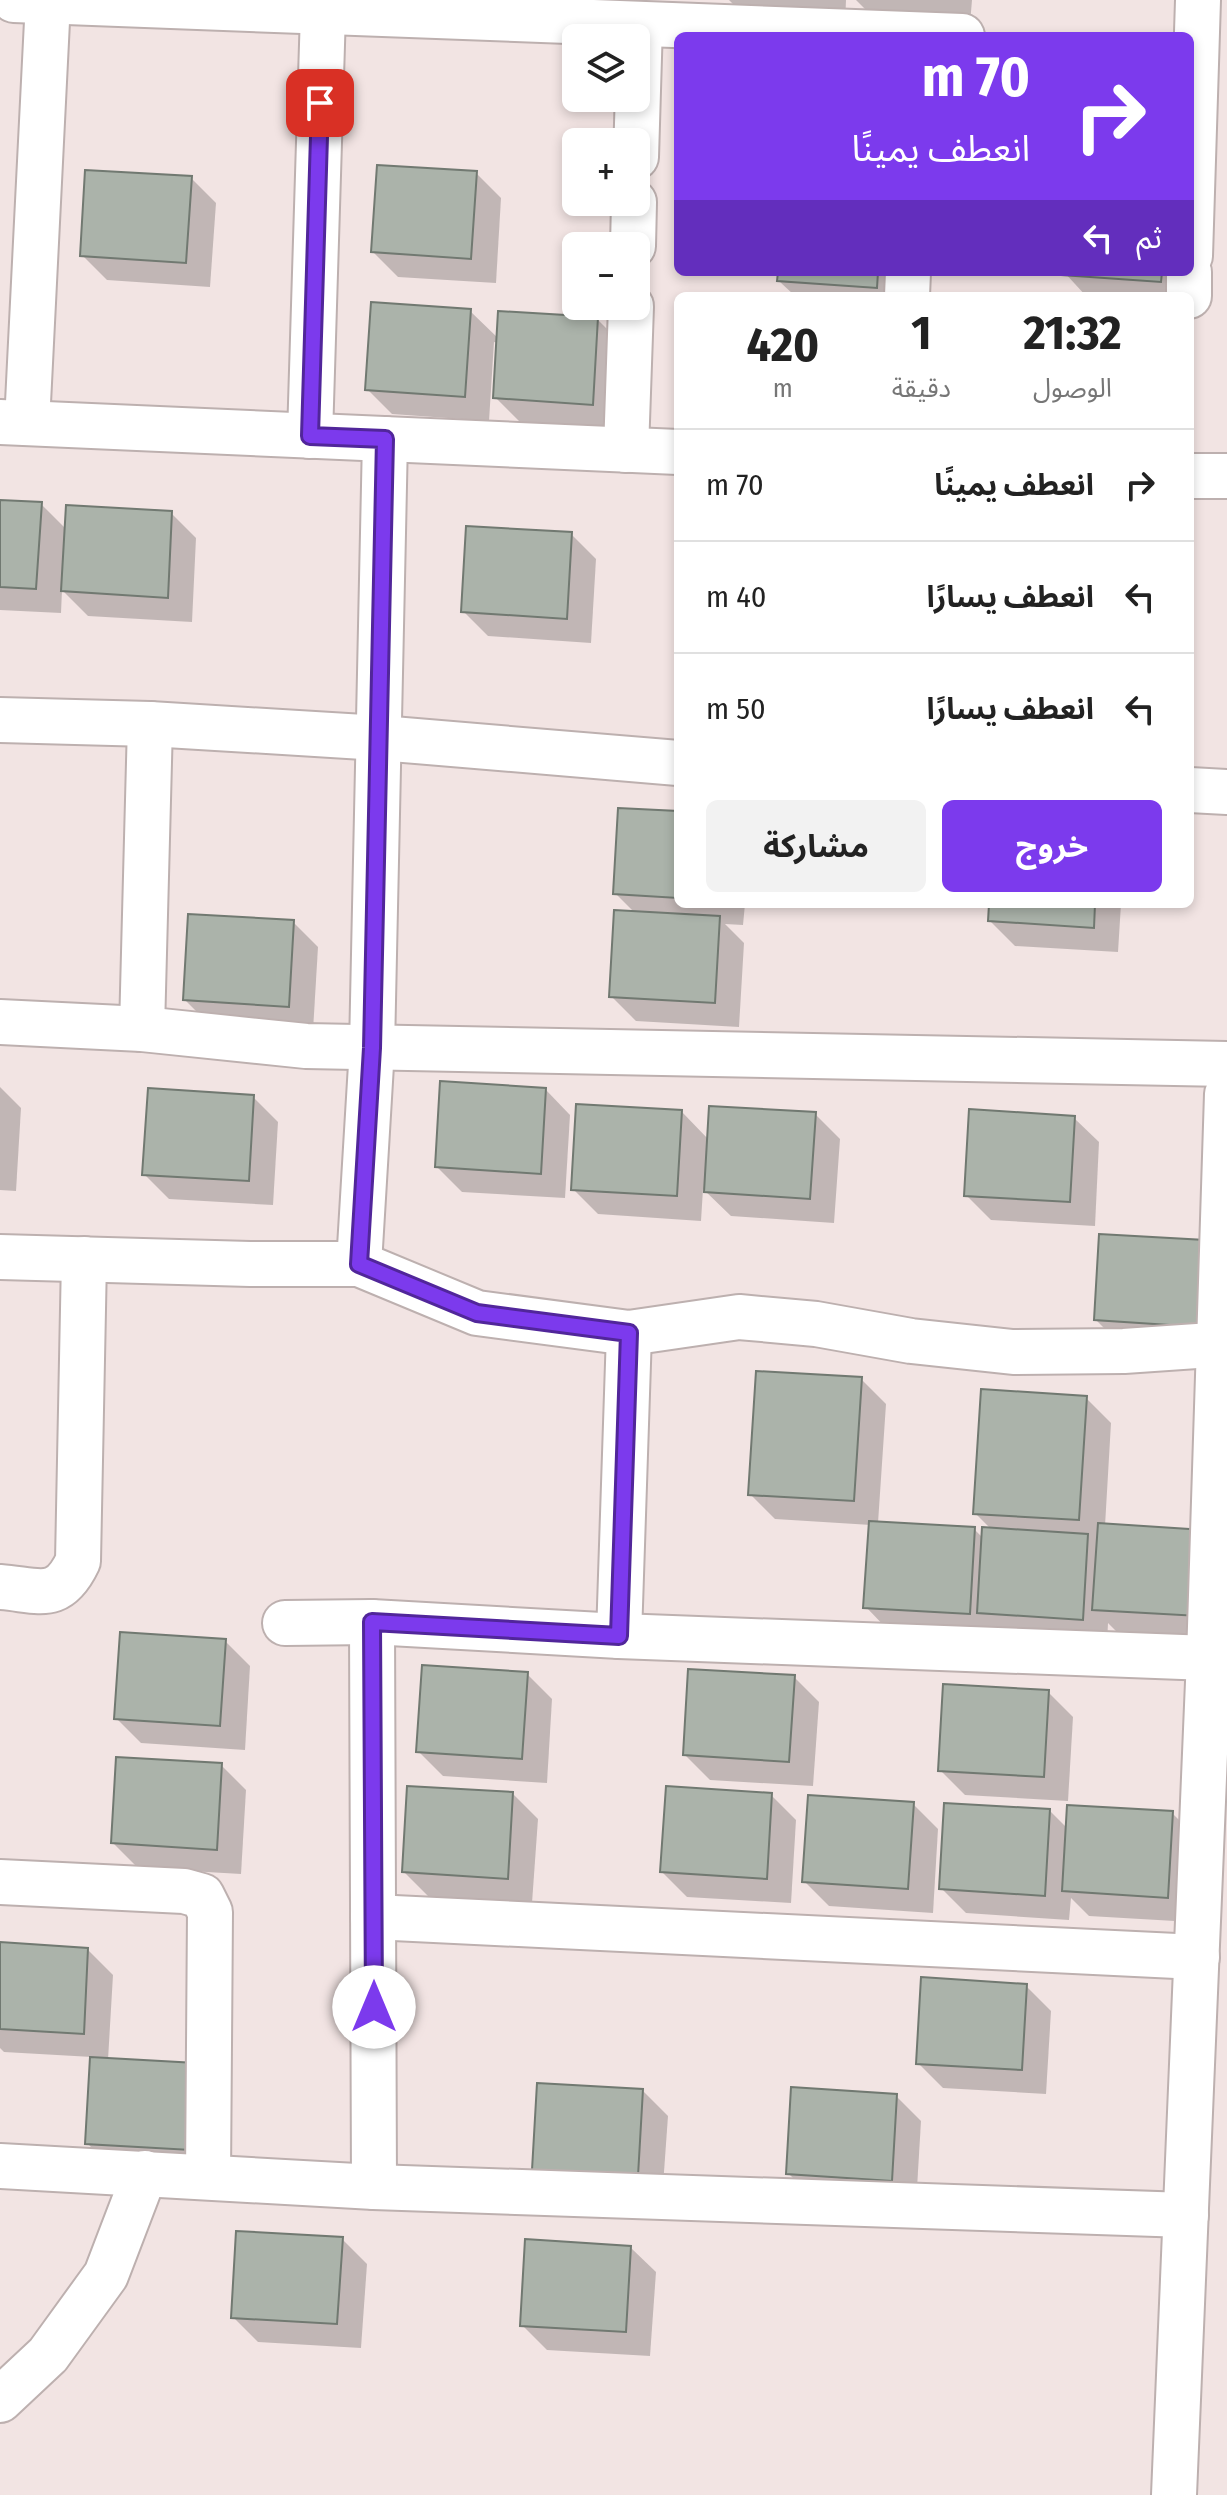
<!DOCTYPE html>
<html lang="ar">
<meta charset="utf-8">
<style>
:root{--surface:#fff;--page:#f2f2f2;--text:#222;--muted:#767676;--line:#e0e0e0;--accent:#7c3aed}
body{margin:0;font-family:"Fira Sans Condensed","Noto Sans Arabic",sans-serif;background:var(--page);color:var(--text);direction:rtl;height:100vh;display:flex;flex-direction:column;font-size:30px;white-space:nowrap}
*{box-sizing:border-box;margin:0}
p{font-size:26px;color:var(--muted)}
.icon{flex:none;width:44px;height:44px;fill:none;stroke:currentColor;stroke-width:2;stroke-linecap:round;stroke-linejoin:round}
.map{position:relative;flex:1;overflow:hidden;direction:ltr}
.panel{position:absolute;left:674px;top:292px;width:520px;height:616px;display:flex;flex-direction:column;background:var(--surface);border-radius:12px;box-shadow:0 4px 12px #0003;direction:rtl}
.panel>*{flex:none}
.hud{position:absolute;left:674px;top:32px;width:520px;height:244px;border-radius:12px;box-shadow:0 4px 12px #0003;direction:rtl;background:#7c3aed;color:#fff;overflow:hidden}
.tools{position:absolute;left:562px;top:24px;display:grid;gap:16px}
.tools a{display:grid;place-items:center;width:88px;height:88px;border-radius:12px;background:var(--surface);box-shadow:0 4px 12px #0003;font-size:40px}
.pin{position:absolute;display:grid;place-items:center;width:68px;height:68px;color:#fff;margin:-34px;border-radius:16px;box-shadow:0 4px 12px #0006}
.me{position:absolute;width:88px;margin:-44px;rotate:0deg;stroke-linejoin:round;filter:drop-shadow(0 0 6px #0008)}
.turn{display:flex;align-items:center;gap:28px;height:168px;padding:0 32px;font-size:36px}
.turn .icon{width:104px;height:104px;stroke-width:2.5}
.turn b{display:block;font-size:56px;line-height:68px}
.then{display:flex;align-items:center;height:76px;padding:0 32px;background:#0003;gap:16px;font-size:30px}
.eta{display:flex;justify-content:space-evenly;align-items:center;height:136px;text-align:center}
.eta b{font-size:48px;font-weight:700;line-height:56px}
.primary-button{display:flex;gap:16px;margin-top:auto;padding:16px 32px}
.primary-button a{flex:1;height:92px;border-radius:12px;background:var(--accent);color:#fff;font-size:32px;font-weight:700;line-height:92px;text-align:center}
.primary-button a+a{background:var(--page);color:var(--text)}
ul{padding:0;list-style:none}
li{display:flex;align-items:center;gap:24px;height:112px;padding:0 32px;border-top:2px solid var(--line)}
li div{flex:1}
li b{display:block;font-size:30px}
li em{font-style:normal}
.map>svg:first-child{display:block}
</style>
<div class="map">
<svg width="1227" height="2495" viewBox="0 0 1227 2495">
<rect width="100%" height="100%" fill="#f2e4e3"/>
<!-- shadow -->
<g fill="#0003">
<polygon points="729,0 846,0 845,25 748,19"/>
<polygon points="856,0 972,0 970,24 874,18"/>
<polygon points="476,173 501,198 496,283 398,277 373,252"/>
<polygon points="191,178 216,203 210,287 107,280 82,255"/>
<polygon points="780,272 904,272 902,296 795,296 779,281"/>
<polygon points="1064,272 1188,272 1186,296 1086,296"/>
<polygon points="470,311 499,339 597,319 622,344 617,429 520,422 495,397 498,343 494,342 489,421 392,414 367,389"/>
<polygon points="0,501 41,504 67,530 171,513 196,538 192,622 88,616 62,590 61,613 0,610"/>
<polygon points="571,534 596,559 591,643 488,636 463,611"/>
<polygon points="678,814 678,904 745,904 743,925 725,924 744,943 739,1027 636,1021 611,996 635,913 615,893"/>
<polygon points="991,904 1121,904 1118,952 1015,946 990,921"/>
<polygon points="293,922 318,947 313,1031 210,1025 185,1000"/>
<polygon points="0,1087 21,1108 16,1191 0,1190"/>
<polygon points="546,1090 570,1115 565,1198 462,1192 437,1167"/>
<polygon points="253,1097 278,1122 273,1205 169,1199 144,1174"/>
<polygon points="682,1112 709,1140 815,1114 840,1139 834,1223 731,1216 703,1189 701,1221 598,1214 573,1189"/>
<polygon points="1074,1118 1099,1142 1095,1226 991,1220 966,1195"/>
<polygon points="1204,1242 1224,1351 1121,1345 1096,1320"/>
<polygon points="861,1379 886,1404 878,1523 974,1529 983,1538 992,1530 975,1513 1086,1398 1111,1423 1105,1526 1223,1640 1119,1634 1108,1623 1107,1644 890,1632 866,1607 871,1525 775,1519 750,1494"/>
<polygon points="225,1641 250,1666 245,1750 141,1743 116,1718"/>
<polygon points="527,1674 552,1699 547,1783 443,1776 418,1751"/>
<polygon points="794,1677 819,1702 813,1786 710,1780 685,1755"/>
<polygon points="1048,1692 1073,1717 1068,1801 965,1795 940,1770"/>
<polygon points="221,1765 246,1790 241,1874 138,1868 113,1843"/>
<polygon points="513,1794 538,1819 532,1903 429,1897 404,1872"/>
<polygon points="771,1795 796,1820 791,1903 687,1897 662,1872"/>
<polygon points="913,1804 938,1829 933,1913 829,1906 804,1881"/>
<polygon points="1050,1811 1068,1829 1172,1813 1197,1838 1192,1922 1089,1916 1071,1898 1069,1920 966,1913 941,1888"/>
<polygon points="0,1944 88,1950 113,1975 108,2060 215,2174 112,2168 87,2143 92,2057 4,2052 0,2048"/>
<polygon points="1026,1986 1051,2011 1046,2094 943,2088 918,2063"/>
<polygon points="643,2091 668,2116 662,2200 559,2194 534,2169"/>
<polygon points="896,2096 921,2121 916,2205 813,2198 788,2173"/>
<polygon points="342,2239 367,2264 361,2348 258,2342 233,2317"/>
<polygon points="631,2248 656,2272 650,2356 547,2350 522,2325"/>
</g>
<!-- building -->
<g fill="#abb3aa" stroke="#717971" stroke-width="2">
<polygon points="377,165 477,171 471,259 371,252"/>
<polygon points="85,170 192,176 186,263 80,256"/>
<polygon points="778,272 878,272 877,288 777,281"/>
<polygon points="1062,272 1162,272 1161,282 1062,275"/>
<polygon points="371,302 471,309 465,397 365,390"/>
<polygon points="498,311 598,317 593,405 493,398"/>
<polygon points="0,500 42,502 36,589 0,587"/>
<polygon points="66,505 172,511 168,598 61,591"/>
<polygon points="466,526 572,532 567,619 461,612"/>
<polygon points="618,808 678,811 678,898 613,894"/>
<polygon points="989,904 1095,904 1094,928 988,921"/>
<polygon points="614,910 720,916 715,1003 609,997"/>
<polygon points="188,914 294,920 289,1007 183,1000"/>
<polygon points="440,1081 546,1088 541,1174 435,1167"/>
<polygon points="148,1088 254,1095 249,1181 142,1175"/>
<polygon points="576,1104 682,1110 677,1196 571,1190"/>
<polygon points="709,1106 816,1112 810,1199 704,1192"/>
<polygon points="969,1109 1075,1116 1070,1202 964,1196"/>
<polygon points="1099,1234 1205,1240 1200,1327 1094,1320"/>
<polygon points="756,1371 862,1377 854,1501 748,1495"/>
<polygon points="981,1389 1087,1396 1079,1520 973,1514"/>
<polygon points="869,1521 975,1527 970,1614 863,1608"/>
<polygon points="1098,1523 1204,1530 1199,1616 1092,1610"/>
<polygon points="982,1527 1088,1534 1083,1620 977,1613"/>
<polygon points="120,1632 226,1639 220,1726 114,1719"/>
<polygon points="422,1665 528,1672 522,1759 416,1752"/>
<polygon points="688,1669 795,1675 789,1762 683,1755"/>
<polygon points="943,1684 1049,1690 1044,1777 938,1771"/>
<polygon points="116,1757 222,1763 217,1850 111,1843"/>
<polygon points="407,1786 513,1792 508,1879 402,1872"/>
<polygon points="666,1786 772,1793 767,1879 660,1872"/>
<polygon points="808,1795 914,1802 908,1889 802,1882"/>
<polygon points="944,1803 1050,1809 1045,1896 939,1889"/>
<polygon points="1067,1805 1173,1811 1168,1898 1062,1891"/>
<polygon points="0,1942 88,1948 84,2034 0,2029"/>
<polygon points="921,1977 1027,1984 1022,2070 916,2064"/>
<polygon points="90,2057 196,2063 191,2150 85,2144"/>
<polygon points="537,2083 643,2089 638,2176 532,2170"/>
<polygon points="791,2087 897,2094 892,2181 786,2174"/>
<polygon points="236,2231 343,2237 337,2324 231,2318"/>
<polygon points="525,2239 631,2246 626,2332 520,2326"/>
</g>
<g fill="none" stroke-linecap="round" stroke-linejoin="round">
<!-- minor casing -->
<g stroke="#bdb0af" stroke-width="48">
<g id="minor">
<polyline points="14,0 962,36"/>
<polyline points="636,157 640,24"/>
<polyline points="633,246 634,202"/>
<polyline points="1190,256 1198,0"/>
<polyline points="907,296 908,272"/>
<polyline points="1189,296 1189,272"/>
<polyline points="0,422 678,452"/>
<polyline points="27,423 48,1"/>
<polyline points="310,436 323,12"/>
<polyline points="626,450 631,306"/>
<polyline points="1190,476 1227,476"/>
<polyline points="0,720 150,724 380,738 678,763"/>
<polyline points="1190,790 1227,792"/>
<polyline points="0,1022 142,1029 306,1046 1227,1064"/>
<polyline points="142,1029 150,724"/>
<polyline points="0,1257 250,1264 359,1264 477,1313 629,1333 739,1317 816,1324 911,1341 1013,1352 1124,1351 1227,1344"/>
<polyline points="359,1264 372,1048 385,439"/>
<path d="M0 1587C40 1590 58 1603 78 1561L84 1259"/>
<polyline points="372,1622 374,2187"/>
<polyline points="285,1623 372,1622 619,1636 1209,1658"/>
<polyline points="619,1636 629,1333"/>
<polyline points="0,1882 184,1891 202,1896 210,1912 208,2177"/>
<polyline points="373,1917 1197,1957"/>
<polyline points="0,2166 374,2187 1186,2215"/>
<polyline points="0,2400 48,2355 106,2275 145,2173"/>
<polyline points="1174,2495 1209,1658 1227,1094"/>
</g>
</g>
<!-- minor -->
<use href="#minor" stroke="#fff" stroke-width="44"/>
</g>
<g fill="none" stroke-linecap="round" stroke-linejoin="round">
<!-- route casing -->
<g stroke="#51269a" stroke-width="20">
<polyline id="route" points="320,103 310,436 385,439 372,1048 359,1264 477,1313 629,1333 619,1636 372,1622 374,2007"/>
</g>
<!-- route -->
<use href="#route" stroke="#7c3aed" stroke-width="14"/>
</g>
</svg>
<div class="tools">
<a><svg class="icon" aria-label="layers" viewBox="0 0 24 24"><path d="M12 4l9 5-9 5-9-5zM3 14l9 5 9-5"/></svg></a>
<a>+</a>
<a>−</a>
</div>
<div class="pin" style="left:320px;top:103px;background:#d93025"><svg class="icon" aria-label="arrive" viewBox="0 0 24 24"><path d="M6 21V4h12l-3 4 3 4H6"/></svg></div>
<svg class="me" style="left:374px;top:2007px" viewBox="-20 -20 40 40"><circle r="19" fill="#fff"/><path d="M0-13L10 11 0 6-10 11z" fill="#7c3aed"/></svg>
<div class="hud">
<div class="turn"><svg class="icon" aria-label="right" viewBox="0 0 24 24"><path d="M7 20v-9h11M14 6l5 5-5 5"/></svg><div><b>70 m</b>انعطف يمينًا</div></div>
<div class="then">ثم<svg class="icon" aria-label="left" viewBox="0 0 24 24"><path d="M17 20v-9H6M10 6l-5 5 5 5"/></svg></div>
</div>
<section class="panel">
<div class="eta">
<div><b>21:32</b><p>الوصول</p></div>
<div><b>1</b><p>دقيقة</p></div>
<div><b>420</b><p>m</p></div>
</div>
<ul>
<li><svg class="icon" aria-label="right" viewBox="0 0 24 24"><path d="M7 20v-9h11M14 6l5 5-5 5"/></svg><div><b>انعطف يمينًا</b></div><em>70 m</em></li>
<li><svg class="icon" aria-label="left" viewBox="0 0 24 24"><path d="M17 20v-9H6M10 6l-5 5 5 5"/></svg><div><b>انعطف يسارًا</b></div><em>40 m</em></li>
<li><svg class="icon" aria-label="left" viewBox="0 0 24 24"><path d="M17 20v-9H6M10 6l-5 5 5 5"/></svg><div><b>انعطف يسارًا</b></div><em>50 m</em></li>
</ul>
<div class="primary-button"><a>خروج</a><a>مشاركة</a></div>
</section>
</div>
